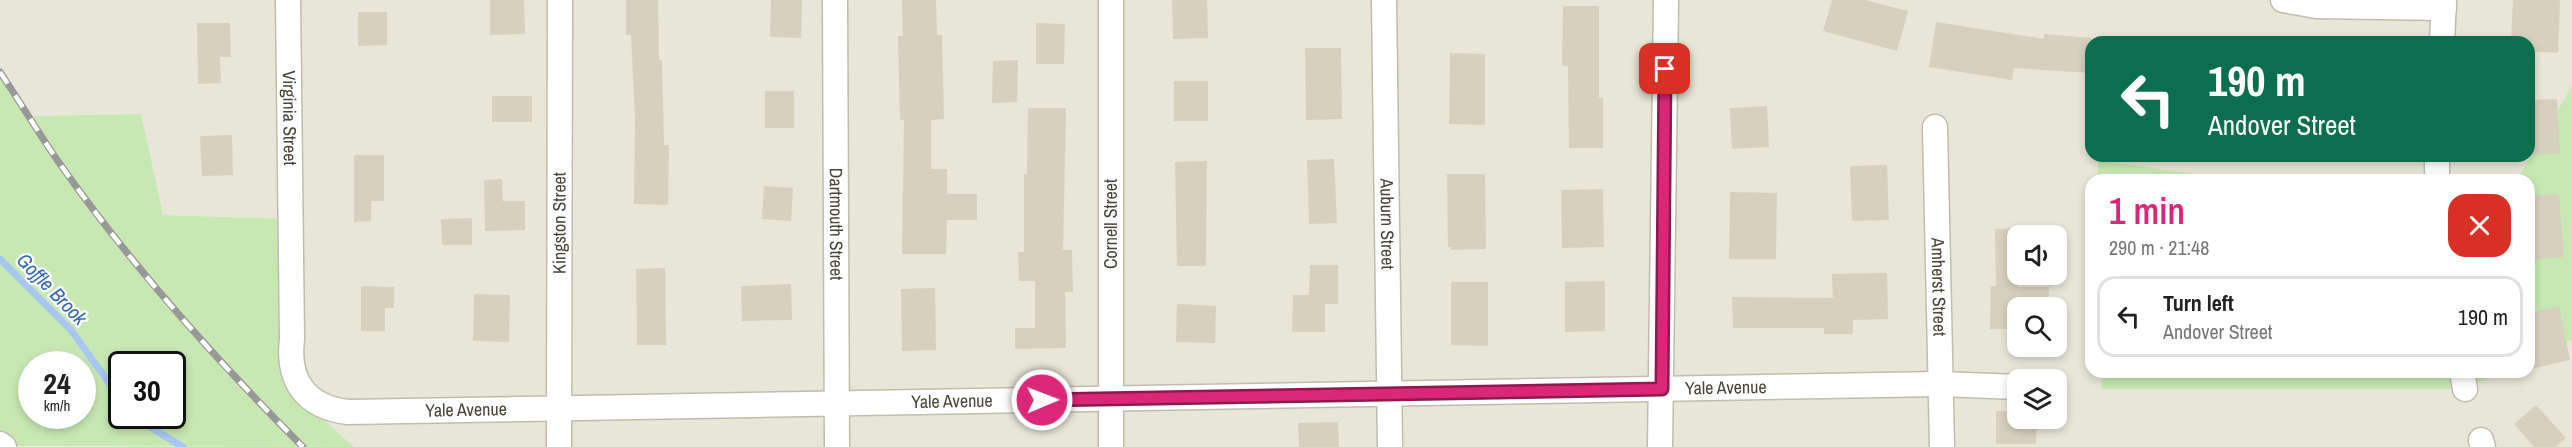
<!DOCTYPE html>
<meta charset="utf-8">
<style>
:root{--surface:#fff;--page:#f6f6f6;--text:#222;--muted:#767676;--line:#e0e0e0;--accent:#db2777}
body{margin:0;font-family:"Archivo Narrow",sans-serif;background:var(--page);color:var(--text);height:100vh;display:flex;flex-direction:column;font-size:22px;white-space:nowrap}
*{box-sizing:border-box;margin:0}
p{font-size:20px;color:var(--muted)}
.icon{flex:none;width:33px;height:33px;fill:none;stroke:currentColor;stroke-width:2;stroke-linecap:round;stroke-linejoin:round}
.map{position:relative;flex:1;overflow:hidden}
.drawer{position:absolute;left:2085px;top:174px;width:450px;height:204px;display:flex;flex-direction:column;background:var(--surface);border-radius:18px;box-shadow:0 3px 9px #0003}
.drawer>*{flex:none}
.top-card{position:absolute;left:2085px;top:36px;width:450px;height:126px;border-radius:18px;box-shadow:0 3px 9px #0003;background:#0b6e4f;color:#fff;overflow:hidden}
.controls{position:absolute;left:2007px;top:225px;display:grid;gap:12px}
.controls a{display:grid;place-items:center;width:60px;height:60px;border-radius:12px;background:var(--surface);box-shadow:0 3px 9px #0003;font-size:30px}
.speed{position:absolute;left:18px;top:351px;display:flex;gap:12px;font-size:30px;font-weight:700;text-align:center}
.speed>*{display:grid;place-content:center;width:78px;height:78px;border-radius:50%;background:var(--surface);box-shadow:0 3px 9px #0003;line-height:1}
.speed small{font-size:15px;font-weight:400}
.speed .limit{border:3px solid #111;border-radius:9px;background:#fff;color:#111}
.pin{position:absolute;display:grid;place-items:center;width:51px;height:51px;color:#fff;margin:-26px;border-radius:12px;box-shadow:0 3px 9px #0006}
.me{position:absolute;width:66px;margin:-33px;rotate:89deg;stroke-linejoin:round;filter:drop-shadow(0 0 4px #0008)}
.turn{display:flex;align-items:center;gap:21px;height:126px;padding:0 24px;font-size:27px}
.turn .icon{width:78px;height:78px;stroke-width:2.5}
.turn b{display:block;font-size:42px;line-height:51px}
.round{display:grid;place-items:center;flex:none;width:63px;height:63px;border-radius:18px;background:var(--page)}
.headline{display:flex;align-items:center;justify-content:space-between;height:102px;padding:0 24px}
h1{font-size:36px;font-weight:600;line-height:45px;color:var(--accent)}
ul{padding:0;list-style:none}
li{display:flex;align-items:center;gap:18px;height:81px;margin:0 12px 9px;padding:0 12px;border:3px solid var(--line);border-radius:18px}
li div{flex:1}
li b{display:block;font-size:22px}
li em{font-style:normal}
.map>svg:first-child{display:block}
</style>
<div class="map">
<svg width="2572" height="447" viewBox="0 0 2572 447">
<rect width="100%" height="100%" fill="#f5f3ea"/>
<!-- residential -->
<path fill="#e8e6d8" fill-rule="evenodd" d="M0 0H2572V447H354L293 392 290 219 163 215 140 114 25 116 0 73ZM2091 42H2529V156H2091ZM2091 180H2529V372H2091ZM2018 236H2056V274H2018ZM2018 308H2056V346H2018ZM2018 380H2056V418H2018Z"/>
<!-- green -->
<g fill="#c8e8b3" fill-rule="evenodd">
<path d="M0 73 25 116 141 114 163 215 290 219 293 392 354 447 0 446ZM32 364H82V416H32ZM122 364H172V416H122Z"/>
<polygon points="2572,86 2572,340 2529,360 2529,180 2517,180"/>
<polygon points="2098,160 2201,175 2206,180 2098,180"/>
<polygon points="2101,372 2503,372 2465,389 2102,389"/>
</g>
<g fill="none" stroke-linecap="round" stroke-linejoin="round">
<!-- stream -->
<g stroke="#a8c7f0" stroke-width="7">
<polyline points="0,259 71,330 122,401"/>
<polyline points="132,416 183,447"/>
</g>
</g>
<!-- building -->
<g fill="#d6d1bf">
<polygon points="490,0 524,0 525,34 490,35"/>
<polygon points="626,0 658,0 659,60 662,60 664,145 669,145 668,205 634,204 635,119 631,35 626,35"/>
<polygon points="771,0 802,0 801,38 770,37"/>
<polygon points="902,0 936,0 937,35 942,35 944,119 931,120 931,169 947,169 947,194 977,194 977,220 947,220 946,254 902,254 904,120 900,120 898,36 903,36"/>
<polygon points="1172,0 1207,0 1208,38 1173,39"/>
<polygon points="1832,0 1865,0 1908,11 1897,51 1823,31"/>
<polygon points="2513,0 2560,0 2558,53 2529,51 2529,42 2511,42"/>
<polygon points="1563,6 1599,6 1599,98 1603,98 1603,148 1569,148 1568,66 1562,66"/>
<polygon points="358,12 387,12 387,45 358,46"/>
<polygon points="1936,22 2044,39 2044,34 2091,38 2091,73 2014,68 2012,80 1929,67"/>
<polygon points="197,23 230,23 231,57 220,57 221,83 198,84"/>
<polygon points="1036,23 1065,24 1064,64 1036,64"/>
<polygon points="1305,48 1341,48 1342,119 1306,120"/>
<polygon points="1450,53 1485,54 1485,125 1449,124"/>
<polygon points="1018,60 1017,102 992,103 993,61"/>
<rect x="1174" y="81" width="34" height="40"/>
<rect x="765" y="91" width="29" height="37"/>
<rect x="492" y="96" width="40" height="26"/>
<polygon points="2557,99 2560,154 2529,155 2529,100"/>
<polygon points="1767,106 1769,147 1732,149 1730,108"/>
<polygon points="1028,108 1066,108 1063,250 1072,250 1073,292 1065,292 1066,348 1015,349 1015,328 1035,328 1035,281 1019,281 1018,252 1024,252 1024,174 1027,174"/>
<polygon points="232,135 233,175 202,176 200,136"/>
<polygon points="354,155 384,155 384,201 371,201 371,221 354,222"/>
<polygon points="1334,159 1337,223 1309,224 1307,160"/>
<polygon points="1207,161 1206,266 1177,266 1175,162"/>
<polygon points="1887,165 1889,220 1852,221 1850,166"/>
<polygon points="1447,174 1485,174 1486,249 1451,250 1451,247 1448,247"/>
<polygon points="502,179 503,201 525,201 525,230 485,231 484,180"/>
<polygon points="764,186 793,188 791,221 762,219"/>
<polygon points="1603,189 1604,247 1562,248 1561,190"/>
<polygon points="1730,192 1777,193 1776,259 1729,259"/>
<polygon points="2559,194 2564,257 2529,260 2529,196"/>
<polygon points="472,218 472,245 442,245 441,219"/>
<polygon points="2018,228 2018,287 2049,287 2049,308 2018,308 2018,329 1990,329 1991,286 1996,286 1995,229"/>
<polygon points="1310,265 1338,265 1338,304 1325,304 1325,332 1292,332 1293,295 1309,295"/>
<polygon points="665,268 666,345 637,345 636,269"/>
<polygon points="1887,273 1888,319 1853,320 1853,334 1824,334 1824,328 1733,328 1732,297 1833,298 1832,274"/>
<polygon points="1605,281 1605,331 1565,332 1565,282"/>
<polygon points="1451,282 1488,282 1488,346 1451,345"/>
<polygon points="791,284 792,320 742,321 741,286"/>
<polygon points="361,286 394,287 394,308 385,308 385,331 361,331"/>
<polygon points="935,288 936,350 902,351 901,289"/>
<polygon points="474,294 510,295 509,342 473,341"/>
<polygon points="1177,304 1216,306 1215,343 1176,342"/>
<polygon points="2559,306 2570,360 2531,369 2529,313"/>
<polygon points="2536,405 2566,438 2555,447 2534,447 2514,424"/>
<polygon points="1996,411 2018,411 2018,418 2037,418 2036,444 1996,444"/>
<polygon points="1338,422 1339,447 1299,447 1298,423"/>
</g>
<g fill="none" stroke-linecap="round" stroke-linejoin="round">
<!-- street casing -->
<g stroke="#c0bdac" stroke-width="27">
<g id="street">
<path id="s1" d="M288 0 292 339C287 380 305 407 348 412L1940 384 2018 387"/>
<path id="s2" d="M835 0 837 447"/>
<polyline points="1111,0 1111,447"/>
<path id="s3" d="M1384 0 1390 447"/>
<polyline points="2283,0 2316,6 2444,8"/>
<polyline points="2442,42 2444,0"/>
<path id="s4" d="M1935 127 1942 447"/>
<polyline points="2437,180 2437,156"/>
<polyline points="2462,372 2465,389"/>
<polyline points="2481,440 2483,447"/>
<polyline points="0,444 4,447"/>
<path id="s5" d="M559 447 560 0"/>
<polyline points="1660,447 1666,0"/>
</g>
</g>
<!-- street -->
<use href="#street" stroke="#fff" stroke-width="24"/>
<!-- rail casing -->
<g stroke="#989898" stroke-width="7">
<path id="rail" d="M0 72C20 102 39 134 60 164 131 265 215 359 303 447"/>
</g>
<!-- rail -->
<use href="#rail" stroke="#fff" stroke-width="4.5" stroke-dasharray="14" stroke-linecap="butt"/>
</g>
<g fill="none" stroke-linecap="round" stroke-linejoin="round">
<!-- route casing -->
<g stroke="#8e194d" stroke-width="15">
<polyline id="route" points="1042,400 1662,389 1665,69"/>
</g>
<!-- route -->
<use href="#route" stroke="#db2777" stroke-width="10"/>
</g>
<g text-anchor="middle" stroke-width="4.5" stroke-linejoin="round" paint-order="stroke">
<!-- street labels -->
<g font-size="18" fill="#494538" stroke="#fff">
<text dy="6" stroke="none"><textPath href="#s1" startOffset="118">Virginia Street</textPath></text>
<text dy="6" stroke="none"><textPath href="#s2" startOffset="224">Dartmouth Street</textPath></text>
<text dy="6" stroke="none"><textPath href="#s5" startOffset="224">Kingston Street</textPath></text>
<text transform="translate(1111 224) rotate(-90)" y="6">Cornell Street</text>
<text dy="6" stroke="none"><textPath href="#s3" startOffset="224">Auburn Street</textPath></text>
<text dy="6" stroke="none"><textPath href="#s4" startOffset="160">Amherst Street</textPath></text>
<text dy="6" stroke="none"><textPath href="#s1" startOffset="1822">Yale Avenue</textPath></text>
<text dy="6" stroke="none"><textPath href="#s1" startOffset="1048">Yale Avenue</textPath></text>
<text dy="6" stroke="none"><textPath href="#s1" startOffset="562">Yale Avenue</textPath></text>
</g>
<!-- water labels -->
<g font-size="20" font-style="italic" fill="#3168b4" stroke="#fff">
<text transform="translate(52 289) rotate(46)" y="7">Goffle Brook</text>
</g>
</g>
</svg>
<div class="controls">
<a><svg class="icon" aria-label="sound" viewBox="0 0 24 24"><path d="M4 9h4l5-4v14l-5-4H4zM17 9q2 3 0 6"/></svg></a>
<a><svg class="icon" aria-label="search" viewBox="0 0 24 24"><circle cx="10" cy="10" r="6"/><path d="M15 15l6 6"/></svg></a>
<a><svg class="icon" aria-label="layers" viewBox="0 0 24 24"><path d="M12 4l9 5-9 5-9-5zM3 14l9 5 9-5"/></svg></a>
</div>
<div class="speed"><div>24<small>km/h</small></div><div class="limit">30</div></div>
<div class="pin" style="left:1665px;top:69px;background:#d93025"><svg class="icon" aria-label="arrive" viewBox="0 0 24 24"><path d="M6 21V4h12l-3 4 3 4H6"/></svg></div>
<svg class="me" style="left:1042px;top:400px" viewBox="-20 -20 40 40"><circle r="17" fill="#db2777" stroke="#fff" stroke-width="3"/><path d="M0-11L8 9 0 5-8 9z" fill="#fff"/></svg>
<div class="top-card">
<div class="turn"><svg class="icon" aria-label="left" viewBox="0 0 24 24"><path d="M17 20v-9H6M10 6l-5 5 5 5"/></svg><div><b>190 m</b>Andover Street</div></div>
</div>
<section class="drawer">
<div class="headline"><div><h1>1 min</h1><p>290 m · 21:48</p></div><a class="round" style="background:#d93025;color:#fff"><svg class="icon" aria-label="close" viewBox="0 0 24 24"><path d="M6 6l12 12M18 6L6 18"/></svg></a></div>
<ul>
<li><svg class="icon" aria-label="left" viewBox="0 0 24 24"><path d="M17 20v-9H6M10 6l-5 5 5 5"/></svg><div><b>Turn left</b><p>Andover Street</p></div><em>190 m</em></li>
</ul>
</section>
</div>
